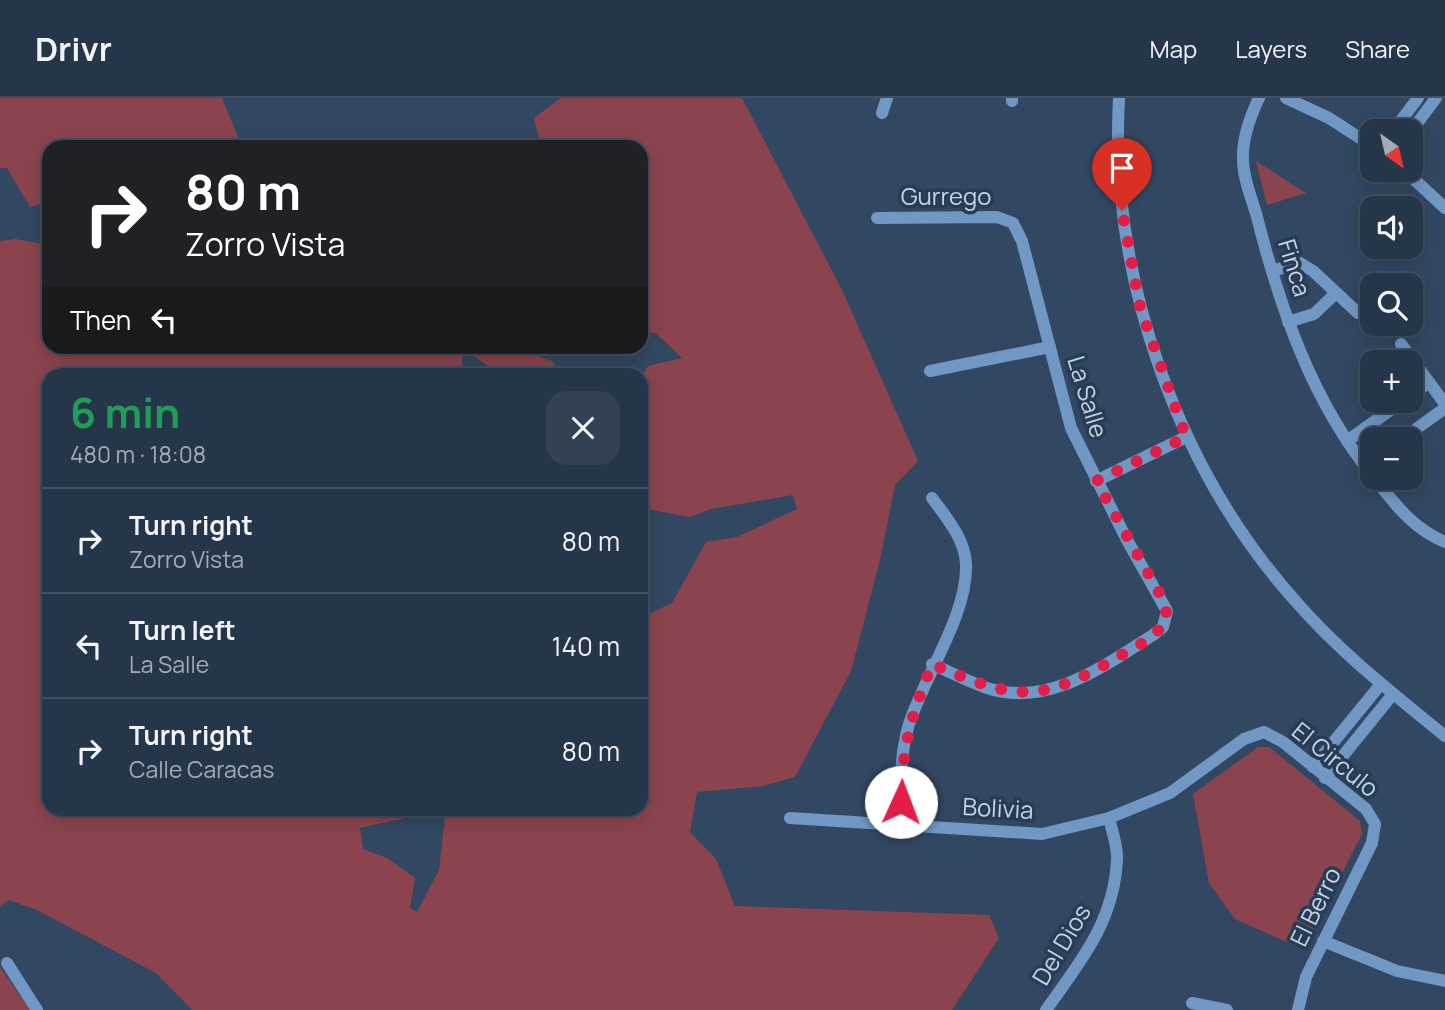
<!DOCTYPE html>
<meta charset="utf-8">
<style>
:root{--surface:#26364a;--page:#324154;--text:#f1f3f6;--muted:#a4abb5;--line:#425062}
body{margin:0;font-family:Manrope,sans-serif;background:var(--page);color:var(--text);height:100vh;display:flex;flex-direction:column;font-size:26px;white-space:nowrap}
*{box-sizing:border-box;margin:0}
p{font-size:23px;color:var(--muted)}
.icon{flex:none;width:38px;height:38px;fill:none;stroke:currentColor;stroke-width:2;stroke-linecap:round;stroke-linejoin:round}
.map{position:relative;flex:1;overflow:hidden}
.sheet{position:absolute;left:42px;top:270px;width:606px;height:448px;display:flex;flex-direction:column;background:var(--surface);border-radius:21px;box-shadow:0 4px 18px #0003,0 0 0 2px var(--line)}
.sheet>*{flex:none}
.guide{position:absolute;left:42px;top:42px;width:606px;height:214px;border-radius:21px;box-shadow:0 4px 18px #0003,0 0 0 2px var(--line);background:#202124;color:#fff;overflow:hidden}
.needle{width:46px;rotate:146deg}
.controls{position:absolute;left:1360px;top:21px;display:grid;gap:14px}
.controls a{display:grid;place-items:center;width:63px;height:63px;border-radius:14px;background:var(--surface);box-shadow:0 4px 18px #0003,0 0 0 2px var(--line);font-size:35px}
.pin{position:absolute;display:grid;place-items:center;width:60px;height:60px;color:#fff;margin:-72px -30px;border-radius:50% 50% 50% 0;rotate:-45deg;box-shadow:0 0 7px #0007}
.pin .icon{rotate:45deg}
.me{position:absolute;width:77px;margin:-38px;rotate:2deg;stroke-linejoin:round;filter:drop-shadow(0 0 5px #0008)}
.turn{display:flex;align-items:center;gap:24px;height:147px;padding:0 28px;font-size:32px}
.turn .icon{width:91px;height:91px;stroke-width:2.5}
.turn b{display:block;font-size:49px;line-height:60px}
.then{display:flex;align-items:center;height:66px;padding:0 28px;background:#0003;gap:14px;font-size:26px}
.round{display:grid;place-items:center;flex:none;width:74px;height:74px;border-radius:21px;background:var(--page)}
.summary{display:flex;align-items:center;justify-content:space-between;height:119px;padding:0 28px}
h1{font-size:42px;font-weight:700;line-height:52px;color:#1e9e55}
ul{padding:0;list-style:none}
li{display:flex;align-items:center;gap:21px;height:105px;padding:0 28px;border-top:2px solid var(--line)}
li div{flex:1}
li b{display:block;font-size:26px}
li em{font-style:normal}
header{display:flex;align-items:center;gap:42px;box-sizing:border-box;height:98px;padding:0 35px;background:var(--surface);border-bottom:2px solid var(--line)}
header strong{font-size:33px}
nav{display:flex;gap:38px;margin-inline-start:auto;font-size:24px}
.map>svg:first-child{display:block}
</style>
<header>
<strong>Drivr</strong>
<nav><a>Map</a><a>Layers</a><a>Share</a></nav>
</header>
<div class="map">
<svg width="1445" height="912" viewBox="0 0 1445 912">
<rect width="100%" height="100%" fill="#324862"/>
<!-- green -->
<g fill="#8b444e">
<polygon points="0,0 222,0 242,49 49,49 49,103 30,109 7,70 0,70"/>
<polygon points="561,0 742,0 842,192 918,363 895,387 880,462 851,573 795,679 763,688 697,694 690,734 716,761 735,808 989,817 999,840 952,912 192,912 156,875 37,812 9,802 0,808 0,143 15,141 49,147 49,248 513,249 552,263 561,276 500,276 463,251 461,276 49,276 49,710 423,711 423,716 360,730 363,751 387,760 415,780 410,810 417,814 439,772 446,711 640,710 641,520 672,505 706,444 737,439 797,411 793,397 711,411 690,419 641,410 641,280 648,268 682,260 656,235 641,235 640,49 541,49 534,20"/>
<polygon points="1256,63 1306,95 1267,107"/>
<polygon points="1258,649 1269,649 1360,723 1362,736 1303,851 1235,821 1209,785 1193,696"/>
<polygon points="0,869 30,912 0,912"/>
</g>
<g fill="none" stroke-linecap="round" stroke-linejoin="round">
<!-- minor -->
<g stroke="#7198c5" stroke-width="12">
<path d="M1119 0C1109 179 1178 374 1299 507 1342 556 1395 597 1445 638"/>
<path d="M1259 0C1250 19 1242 41 1243 62 1243 80 1252 101 1257 119 1280 210 1312 303 1372 377"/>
<polyline points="1286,0 1329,20 1372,48"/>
<polyline points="1012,3 1012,0"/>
<polyline points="882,15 887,0"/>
<polyline points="1393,33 1418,0"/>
<polyline points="1410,35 1436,0"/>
<polyline points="1404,72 1445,110"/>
<path d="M877 120 997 119 1013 125 1022 143 1071 330 1127 442 1167 513 1163 529 1153 537C1104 568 1048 610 987 590 969 584 950 574 932 566"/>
<polyline points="1272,173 1300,165 1313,173 1358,215"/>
<polyline points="1288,224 1314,216 1336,195"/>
<polyline points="1401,246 1445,306"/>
<polyline points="930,273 1050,249"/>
<polyline points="1410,298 1428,285"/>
<polyline points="1402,341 1445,310"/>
<polyline points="1347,343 1403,303"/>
<path d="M1374 380C1395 406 1413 431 1445 444"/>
<polyline points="1096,383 1186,339"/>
<polyline points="1313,669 1381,586"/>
<polyline points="1325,680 1393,596"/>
<polyline points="790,720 1042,736 1109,720 1170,695 1244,641 1264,634 1283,644 1366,711 1375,726 1372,745 1306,879 1298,912"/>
<path d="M900 727C901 694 899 658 909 626 925 577 968 516 966 466 965 441 946 419 932 400"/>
<polyline points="1323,843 1397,873 1445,883"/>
<polyline points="7,865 37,912"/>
<polyline points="1192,905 1227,912"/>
<path d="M1046 912C1080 864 1114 824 1117 762 1118 749 1112 733 1109 720"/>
</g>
</g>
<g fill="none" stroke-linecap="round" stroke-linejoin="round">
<!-- route -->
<path stroke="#e11d48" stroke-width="12" stroke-dasharray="0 21.6" d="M901 704C903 645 911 619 932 566 1014 601 1037 607 1116 560 1134 550 1157 539 1167 521L1165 505 1096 383 1186 339 1140 209 1122 112"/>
</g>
<g text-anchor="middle" stroke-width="7" stroke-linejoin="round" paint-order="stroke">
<!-- street labels -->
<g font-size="24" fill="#c6d3e3" stroke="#273d56">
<text x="946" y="107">Gurrego</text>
<text transform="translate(1294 170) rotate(73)" y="8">Finca</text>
<text transform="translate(1087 299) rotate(73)" y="8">La Salle</text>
<text transform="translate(1335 662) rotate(39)" y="8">El Circulo</text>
<text transform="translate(998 711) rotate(3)" y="8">Bolivia</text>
<text transform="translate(1316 809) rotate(-64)" y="8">El Berro</text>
<text transform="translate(1062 847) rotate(-59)" y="8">Del Dios</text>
</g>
</g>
</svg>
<div class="controls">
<a><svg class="needle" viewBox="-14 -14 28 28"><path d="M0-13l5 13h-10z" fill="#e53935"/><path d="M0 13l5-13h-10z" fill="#a4abb5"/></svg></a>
<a><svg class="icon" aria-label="sound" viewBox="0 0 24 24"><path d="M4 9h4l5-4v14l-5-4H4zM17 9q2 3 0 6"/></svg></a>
<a><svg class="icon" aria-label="search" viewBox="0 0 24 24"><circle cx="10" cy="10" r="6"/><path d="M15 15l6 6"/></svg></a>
<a>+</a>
<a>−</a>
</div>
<div class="pin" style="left:1122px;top:112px;background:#d93025"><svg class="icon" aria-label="arrive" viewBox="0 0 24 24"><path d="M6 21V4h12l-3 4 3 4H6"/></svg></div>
<svg class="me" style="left:901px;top:704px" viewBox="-20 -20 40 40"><circle r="19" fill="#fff"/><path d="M0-13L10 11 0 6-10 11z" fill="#e11d48"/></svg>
<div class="guide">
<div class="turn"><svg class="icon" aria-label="right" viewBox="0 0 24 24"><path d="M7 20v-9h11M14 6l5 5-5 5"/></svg><div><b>80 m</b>Zorro Vista</div></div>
<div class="then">Then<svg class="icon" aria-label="left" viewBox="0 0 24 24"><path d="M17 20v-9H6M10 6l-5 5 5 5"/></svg></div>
</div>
<section class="sheet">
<div class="summary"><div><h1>6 min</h1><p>480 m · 18:08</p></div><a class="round"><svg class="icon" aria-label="close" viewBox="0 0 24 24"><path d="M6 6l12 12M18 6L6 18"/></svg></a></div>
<ul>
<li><svg class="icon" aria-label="right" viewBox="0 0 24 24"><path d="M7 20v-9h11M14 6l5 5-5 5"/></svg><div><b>Turn right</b><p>Zorro Vista</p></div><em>80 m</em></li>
<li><svg class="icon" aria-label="left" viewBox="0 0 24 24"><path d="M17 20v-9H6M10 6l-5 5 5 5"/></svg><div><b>Turn left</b><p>La Salle</p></div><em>140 m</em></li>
<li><svg class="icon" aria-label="right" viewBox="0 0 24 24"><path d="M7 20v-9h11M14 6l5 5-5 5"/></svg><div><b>Turn right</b><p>Calle Caracas</p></div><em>80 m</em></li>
</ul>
</section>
</div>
